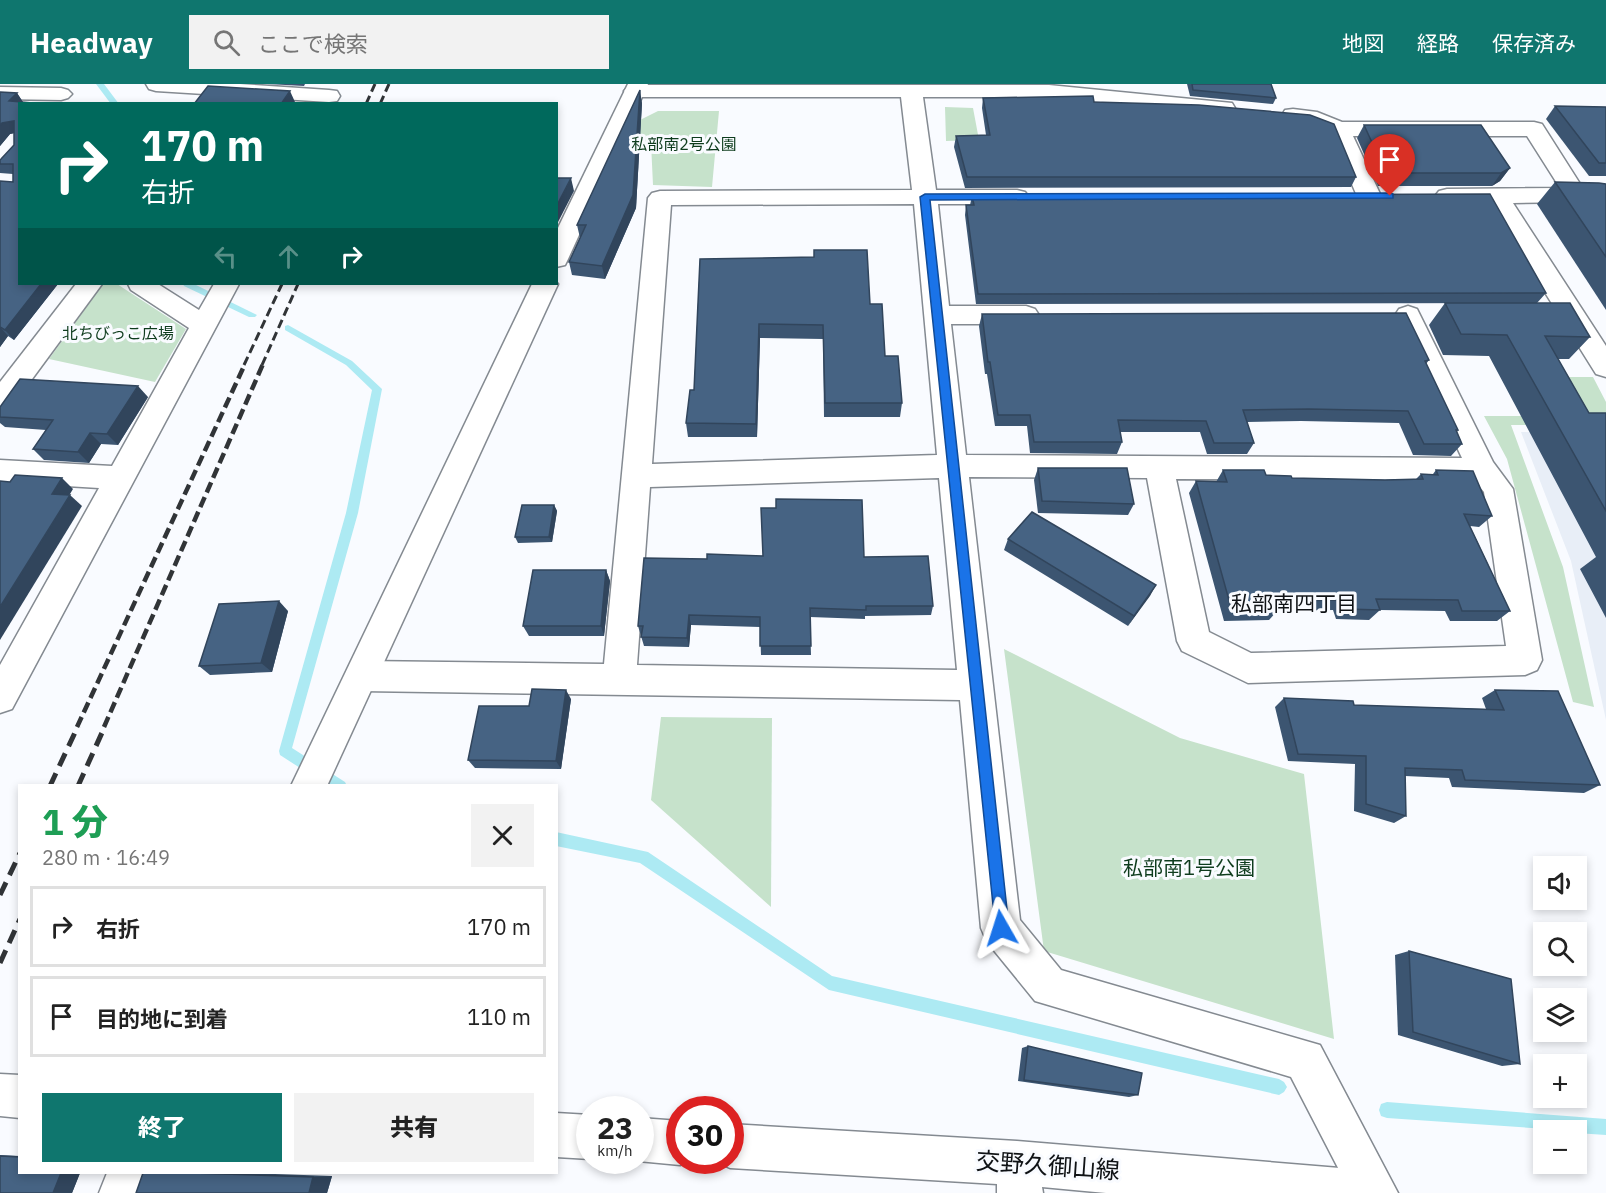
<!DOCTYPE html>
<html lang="ja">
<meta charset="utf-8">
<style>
:root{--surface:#fff;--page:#f2f2f2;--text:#222;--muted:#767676;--line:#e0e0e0;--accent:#0f766e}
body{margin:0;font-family:"IBM Plex Sans","Noto Sans JP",sans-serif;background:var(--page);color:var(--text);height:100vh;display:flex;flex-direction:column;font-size:22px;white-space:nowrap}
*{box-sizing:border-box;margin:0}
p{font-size:20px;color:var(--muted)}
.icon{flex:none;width:33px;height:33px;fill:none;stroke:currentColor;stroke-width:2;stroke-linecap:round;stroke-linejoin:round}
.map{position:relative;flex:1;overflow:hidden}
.sheet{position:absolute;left:18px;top:700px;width:540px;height:390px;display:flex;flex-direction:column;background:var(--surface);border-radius:0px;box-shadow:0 3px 9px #0003}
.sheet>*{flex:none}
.top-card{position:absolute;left:18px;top:18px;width:540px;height:183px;border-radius:0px;box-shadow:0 3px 9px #0003;background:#00695c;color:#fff;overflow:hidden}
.tools{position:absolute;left:1533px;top:772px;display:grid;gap:12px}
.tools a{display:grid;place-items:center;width:54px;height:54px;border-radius:0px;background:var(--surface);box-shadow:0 3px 9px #0003;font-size:30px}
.speed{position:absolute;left:576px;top:1012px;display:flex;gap:12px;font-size:30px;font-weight:700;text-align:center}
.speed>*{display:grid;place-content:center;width:78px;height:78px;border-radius:50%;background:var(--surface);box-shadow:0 3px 9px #0003;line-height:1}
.speed small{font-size:15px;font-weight:400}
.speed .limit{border:9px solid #d22;background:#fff;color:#111}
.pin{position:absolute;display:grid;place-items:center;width:51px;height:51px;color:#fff;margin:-62px -26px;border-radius:50% 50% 50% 0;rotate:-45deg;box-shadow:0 0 6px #0007}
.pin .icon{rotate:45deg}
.me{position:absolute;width:66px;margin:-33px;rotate:354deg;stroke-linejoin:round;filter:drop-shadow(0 0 4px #0008)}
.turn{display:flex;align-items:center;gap:21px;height:126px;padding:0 24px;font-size:27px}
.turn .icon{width:78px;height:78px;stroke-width:2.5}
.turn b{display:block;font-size:42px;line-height:51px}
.lanes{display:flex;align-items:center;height:57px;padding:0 24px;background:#0003;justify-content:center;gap:30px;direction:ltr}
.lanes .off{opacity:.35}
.round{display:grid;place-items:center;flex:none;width:63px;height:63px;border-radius:0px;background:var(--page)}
.head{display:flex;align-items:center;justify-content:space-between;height:102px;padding:0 24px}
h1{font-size:36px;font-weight:800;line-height:45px;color:#1e9e55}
.action{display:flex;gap:12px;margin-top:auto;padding:12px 24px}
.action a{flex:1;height:69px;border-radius:0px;background:var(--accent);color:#fff;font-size:24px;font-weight:800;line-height:69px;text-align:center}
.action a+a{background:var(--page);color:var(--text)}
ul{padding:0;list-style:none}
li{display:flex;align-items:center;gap:18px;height:81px;margin:0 12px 9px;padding:0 12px;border:3px solid var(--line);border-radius:0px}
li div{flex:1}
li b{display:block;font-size:22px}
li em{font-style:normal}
header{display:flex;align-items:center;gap:36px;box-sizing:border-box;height:84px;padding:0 30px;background:var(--accent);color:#fff}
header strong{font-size:28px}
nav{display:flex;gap:33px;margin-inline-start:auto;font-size:21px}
.search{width:420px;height:54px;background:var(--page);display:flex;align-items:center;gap:15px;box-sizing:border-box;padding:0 21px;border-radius:0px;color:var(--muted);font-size:22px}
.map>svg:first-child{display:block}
</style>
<header>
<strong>Headway</strong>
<div class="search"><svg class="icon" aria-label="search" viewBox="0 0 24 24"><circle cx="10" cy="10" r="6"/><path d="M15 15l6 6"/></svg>ここで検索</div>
<nav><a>地図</a><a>経路</a><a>保存済み</a></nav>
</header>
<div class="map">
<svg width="1606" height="1109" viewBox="0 0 1606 1109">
<rect width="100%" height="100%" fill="#f9fbff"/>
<!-- built -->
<polygon fill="#e8eef7" points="1521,348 1606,350 1606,636 1571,477"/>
<!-- green -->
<g fill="#c6e2cb">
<polygon points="945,23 973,24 979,56 946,57"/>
<polygon points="658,27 719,27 712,103 653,101 651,59 629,57 636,38"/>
<polygon points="103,200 117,200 186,245 155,298 49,275"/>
<polygon points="1558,293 1593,293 1606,318 1606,341 1511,341 1563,483 1594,623 1573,618 1507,375 1484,332 1584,332"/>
<polygon points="1004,565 1180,654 1304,690 1334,955 1044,867"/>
<polygon points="661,633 772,634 771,823 651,716"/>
</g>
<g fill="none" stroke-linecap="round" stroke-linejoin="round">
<!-- stream -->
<g fill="#adeaf3" fill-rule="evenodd">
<polygon points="96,0 104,0 119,20 111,20"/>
<polygon points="183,200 194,200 257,231 255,233 249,233 184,202"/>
<polygon points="288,241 352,277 382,305 358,429 292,664 345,698 347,702 328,702 280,671 279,667 346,429 372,306 346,281 285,246 285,242"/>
<polygon points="556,748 648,768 832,892 1279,995 1284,998 1287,1003 1284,1008 1279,1011 829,906 640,779 556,762"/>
<polygon points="1387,1018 1606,1035 1606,1051 1576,1049 1576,1047 1387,1034 1381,1032 1379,1026 1381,1020"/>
</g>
<!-- street casing -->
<g stroke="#848a91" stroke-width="3">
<g id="street">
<polygon points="146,0 240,0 329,6 337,7 340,12 337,17 329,18 156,7 149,5"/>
<path d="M635 1H1049L1232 19 1235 24 1232 29 1224 30 1049 13H923L936 106H1017L1025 108 1029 113 1025 118 1017 120H938L949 222H1026L1035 225 1039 231 1035 237 1026 240H951L966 371 1462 374 1395 231 1399 225 1408 222 1417 225 1493 378 1513 405 1542 576 1537 586 1525 591 1248 599 1182 567 1177 557 1147 394 969 393 1020 836 1061 886 1320 961 1398 1109H1351L1291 993 1035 917 987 858 981 844 960 616 362 607 350 603 345 592 350 581 362 577 604 580 648 114 652 109 660 107 912 106 901 13H635L628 11 624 7 628 3ZM914 120 937 371 652 380 671 121ZM939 394 957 586 637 581 650 403ZM1176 395 1474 396 1484 408 1506 562 1251 569 1209 548Z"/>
<polygon points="0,3 61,4 68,6 72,10 68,14 61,16 0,15"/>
<polygon points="1293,25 1317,28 1342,38 1534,38 1542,40 1584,106 1606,111 1606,125 1576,118 1513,119 1606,262 1606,293 1596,290 1489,119 1447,119 1439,117 1435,112 1439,107 1447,105 1560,104 1527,52 1353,52 1381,112 1377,117 1369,119 1361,117 1357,112 1330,49 1305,39 1285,36 1282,31 1285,26"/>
<polygon points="76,200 102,200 10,325 0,328 0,298"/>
<polygon points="128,200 158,200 199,226 214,200 239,200 12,625 0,629 0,581 99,404 0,398 0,376 112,382 189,244 131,206"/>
</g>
</g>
<!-- secondary casing -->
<g stroke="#848a91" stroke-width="3">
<g id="secondary">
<polygon points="628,0 648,0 568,175 565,181 556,183 556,148"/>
<polygon points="556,198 558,200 327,702 291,702 532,200"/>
<polygon points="0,990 20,991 20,1034 0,1032"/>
<polygon points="556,1029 590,1031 590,1075 556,1073"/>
<polygon points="640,1034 680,1037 680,1077 690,1077 680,1081 638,1077 640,1077"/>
<polygon points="730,1040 1017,1057 1364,1086 1380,1093 1387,1109 1106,1109 1042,1103 1043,1109 997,1109 997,1100 730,1084 714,1077 730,1077"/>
<polygon points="107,1089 151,1089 145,1109 99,1109"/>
</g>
</g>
<!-- street -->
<use href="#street" fill="#fff" fill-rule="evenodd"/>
<!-- secondary -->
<use href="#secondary" fill="#fff" fill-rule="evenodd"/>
<!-- rail-far2 -->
<g stroke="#313437" stroke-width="3" stroke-dasharray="9 4.5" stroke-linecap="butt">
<polyline points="366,20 375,0"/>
<polyline points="380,20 389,0"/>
<polyline points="244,281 282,200"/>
<polyline points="262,281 298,200"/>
</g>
<!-- rail-far1 -->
<g stroke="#313437" stroke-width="4.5" stroke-dasharray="11 5" stroke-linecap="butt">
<polyline points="77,643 245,280"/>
<polyline points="104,643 263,280"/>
</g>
<!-- rail -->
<g stroke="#313437" stroke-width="5" stroke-dasharray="14 8" stroke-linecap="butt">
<polyline points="50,702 78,642"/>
<polyline points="78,702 105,642"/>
<polyline points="0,811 20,769"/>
<polyline points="0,879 20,835"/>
</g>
</g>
<!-- wall -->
<g fill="#3c5571">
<polygon points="267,0 305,0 304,2"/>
<polygon points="1187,0 1271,0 1276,14 1273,20 1190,12"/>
<polygon points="0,8 17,9 23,18 20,200 58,200 14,256 8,252 0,263 0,97 13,98 13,90 0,89 0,76 1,75 14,61 14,49 10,50 0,62"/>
<polygon points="983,14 1094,18 1356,93 1351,103 965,104 954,63 956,52 986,51 982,24"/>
<polygon points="642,19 636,124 605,195 572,191 569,178 580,154 577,141"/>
<polygon points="1555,22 1606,23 1606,92 1589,92 1546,35"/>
<polygon points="1364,41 1510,84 1500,97 1492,102 1378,102 1357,54"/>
<polygon points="1555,98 1606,100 1606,226 1537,120"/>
<polygon points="972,112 1546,209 1537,219 976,220 965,131 966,121 970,121"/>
<polygon points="700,175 870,220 885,272 902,319 900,333 824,333 823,255 760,254 757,353 688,353 686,339 694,306"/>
<polygon points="1445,219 1590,253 1569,275 1558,275 1589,329 1606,329 1606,534 1580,485 1596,473 1489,272 1443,271 1429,241"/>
<polygon points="982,230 1429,276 1426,280 1458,346 1457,348 1462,360 1451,372 1413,371 1399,339 1301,337 1247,338 1254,359 1247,370 1207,370 1200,348 1120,348 1122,358 1117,370 1030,369 1027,342 995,342 987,290 985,290 979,242"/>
<polygon points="148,313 118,361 101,360 89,379 44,376 33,365 46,346 5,343 0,339 0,323"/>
<polygon points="1038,384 1134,420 1128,431 1038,429 1034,396"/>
<polygon points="1223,386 1292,394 1385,396 1416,395 1421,390 1433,390 1436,386 1492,432 1479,443 1470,442 1510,527 1497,537 1450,537 1445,527 1380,526 1369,536 1336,535 1333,526 1277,527 1269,536 1224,537 1189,409 1196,397 1216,398"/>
<polygon points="554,421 557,427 552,458 518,459 515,453"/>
<polygon points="1008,455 1156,501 1128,542 1004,466"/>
<polygon points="763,472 864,473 933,522 931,531 865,532 865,535 810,533 811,571 761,571 760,543 691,541 689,563 644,562 638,542 707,475"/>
<polygon points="606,486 610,497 604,552 529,552 523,542"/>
<polygon points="288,527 272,588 210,591 199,582"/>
<polygon points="1495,606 1600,701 1584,709 1452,703 1449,694 1405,692 1406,732 1394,739 1354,727 1355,680 1288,677 1275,623 1284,614 1354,621 1486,625 1482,614"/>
<polygon points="571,615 561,685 475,684 468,676 529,622"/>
<polygon points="1409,867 1520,980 1502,982 1398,951 1395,871"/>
<polygon points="1028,962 1138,1011 1129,1013 1018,997 1022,964"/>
<polygon points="0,1071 20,1072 20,1089 80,1089 72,1109 0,1109"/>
<polygon points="143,1089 245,1089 332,1092 327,1109"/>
</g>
<!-- shaded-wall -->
<g fill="#31455c">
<polygon points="640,6 642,19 636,124 605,195 602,182"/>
<polygon points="290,7 295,18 294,20 281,20"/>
<polygon points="17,9 24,20 9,17"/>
<polygon points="14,37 20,48 10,50 0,62 0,42 2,39"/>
<polygon points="1510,84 1500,97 1492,102 1501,89"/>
<polygon points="571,94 574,107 556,142 556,123"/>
<polygon points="41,200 58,200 14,256 5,246"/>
<polygon points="759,240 760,254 757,353 756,340"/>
<polygon points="0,243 8,252 0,263"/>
<polygon points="138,302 148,313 118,361 107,350"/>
<polygon points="90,349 101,360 89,379 78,368"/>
<polygon points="62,394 73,405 64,420 52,410"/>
<polygon points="70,411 82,422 0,556 0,523"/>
<polygon points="554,421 557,427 552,458 549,453"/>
<polygon points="606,486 610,497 604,552 601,542"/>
<polygon points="1156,501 1150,512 1128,542 1134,532"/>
<polygon points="279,517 288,527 272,588 261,579"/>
<polygon points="689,531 691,541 689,563 687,554"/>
<polygon points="566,606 571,615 561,685 556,677"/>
<polygon points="61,1089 80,1089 72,1109 53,1109"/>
<polygon points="332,1092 327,1109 309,1109 313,1093"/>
</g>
<!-- building -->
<g fill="#466383" stroke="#31455c" stroke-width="1.5">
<polygon points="1192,0 1271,0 1276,14 1193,6"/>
<polygon points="208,2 290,7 281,20 194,20"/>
<polygon points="640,6 633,111 602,182 569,178 586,141 577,141"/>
<polygon points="0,8 17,9 9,17 44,20 20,20 20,200 41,200 5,246 0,243 0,97 13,98 13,80 0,80 0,76 1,75 14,61 14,37 2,39 0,42"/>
<polygon points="1093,12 1094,18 1199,21 1310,31 1334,40 1356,93 967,93 956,52 990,51 983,14"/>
<polygon points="1555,22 1606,23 1606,79 1599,79"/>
<polygon points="1364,41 1481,41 1510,84 1501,89 1386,89"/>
<polygon points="556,94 571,94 556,123"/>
<polygon points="1555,98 1599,99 1606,100 1606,173"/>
<polygon points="1490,110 1546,209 978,210 966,121 974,121 972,112"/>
<polygon points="814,166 867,166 870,220 882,220 885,272 898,272 902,319 825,319 823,241 759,240 756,340 686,339 690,306 694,306 700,175 814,173"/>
<polygon points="1445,219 1570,219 1590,253 1545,252 1589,329 1606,329 1606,427 1507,251 1461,250"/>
<polygon points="1406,229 1429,276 1425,277 1458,346 1456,346 1462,360 1424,360 1408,327 1309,325 1243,326 1254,359 1214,359 1206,337 1118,336 1122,358 1034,358 1030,331 998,331 990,278 988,278 982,230"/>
<polygon points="20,295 138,302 107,350 90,349 78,368 33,365 53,336 0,333 0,323"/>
<polygon points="1038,384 1127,384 1134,420 1042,417"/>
<polygon points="1223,386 1264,386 1266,391 1291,392 1292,394 1385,396 1423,395 1421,390 1438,391 1436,386 1473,387 1492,432 1464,430 1510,527 1462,527 1458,516 1376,515 1380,526 1346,525 1343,516 1275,517 1278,526 1232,527 1196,397 1227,398"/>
<polygon points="15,391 62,394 52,410 70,411 0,523 0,397 10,398"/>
<polygon points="776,415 862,416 864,473 928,472 933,522 866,522 866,526 810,524 811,562 760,562 760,533 689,531 687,554 641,553 643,542 638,542 644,474 707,475 707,470 763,472 761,424 776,424"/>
<polygon points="522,421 554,421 549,453 515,453"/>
<polygon points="1032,428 1156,501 1134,532 1008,455"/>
<polygon points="533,486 606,486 601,542 523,542"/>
<polygon points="279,517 261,579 199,582 219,520"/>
<polygon points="532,605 566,606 556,677 468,676 479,622 529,622"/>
<polygon points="1495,606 1558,607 1600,701 1465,696 1462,686 1405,684 1406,732 1366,720 1366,672 1298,670 1284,614 1353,617 1354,621 1504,626"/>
<polygon points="1409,867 1511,895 1520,980 1413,948"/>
<polygon points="1028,962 1142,989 1138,1011 1024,996"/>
<polygon points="0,1072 20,1073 20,1089 61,1089 53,1109 0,1109"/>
<polygon points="143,1089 192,1089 313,1093 309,1109 136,1109"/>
</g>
<!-- route -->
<polygon fill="#1a73e8" stroke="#114b97" stroke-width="1.5" points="1390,109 1393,110 1393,114 930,116 1009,844 1007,850 1001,852 996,850 920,113 925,110"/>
<g text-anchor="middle" stroke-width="6" stroke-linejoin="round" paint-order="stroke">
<!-- far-park labels -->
<g font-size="16" fill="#0e3c1d" stroke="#f9fbff">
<text x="684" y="66">私部南2号公園</text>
<text x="118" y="255">北ちびっこ広場</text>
</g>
<!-- park labels -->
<g font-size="20" fill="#0e3c1d" stroke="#f9fbff">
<text x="1189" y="791">私部南1号公園</text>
</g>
<!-- neighbourhood labels -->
<g font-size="21" fill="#0f1215" stroke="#f9fbff">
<text x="1294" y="527">私部南四丁目</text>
</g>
<!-- near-street labels -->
<g font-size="24" fill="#0f1215" stroke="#f9fbff">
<text transform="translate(1048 1082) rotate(4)" y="8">交野久御山線</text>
</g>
</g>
</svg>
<div class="tools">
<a><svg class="icon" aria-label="sound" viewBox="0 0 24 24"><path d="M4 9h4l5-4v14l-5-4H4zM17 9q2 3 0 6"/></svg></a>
<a><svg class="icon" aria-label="search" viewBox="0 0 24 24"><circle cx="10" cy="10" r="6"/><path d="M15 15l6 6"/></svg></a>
<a><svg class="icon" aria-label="layers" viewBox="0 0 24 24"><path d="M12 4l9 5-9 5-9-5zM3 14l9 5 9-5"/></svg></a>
<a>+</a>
<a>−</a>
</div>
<div class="speed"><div>23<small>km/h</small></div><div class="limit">30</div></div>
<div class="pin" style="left:1390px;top:112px;background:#d93025"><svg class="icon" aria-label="arrive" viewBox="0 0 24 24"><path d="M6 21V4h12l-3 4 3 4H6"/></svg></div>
<svg class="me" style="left:1001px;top:844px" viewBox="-20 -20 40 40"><path d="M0-17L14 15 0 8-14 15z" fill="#1a73e8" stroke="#fff" stroke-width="4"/></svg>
<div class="top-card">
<div class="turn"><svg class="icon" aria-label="right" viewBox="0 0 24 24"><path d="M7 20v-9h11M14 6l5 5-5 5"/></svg><div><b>170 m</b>右折</div></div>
<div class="lanes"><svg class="icon off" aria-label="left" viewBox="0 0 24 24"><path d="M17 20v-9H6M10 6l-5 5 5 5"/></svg><svg class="icon off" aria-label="ahead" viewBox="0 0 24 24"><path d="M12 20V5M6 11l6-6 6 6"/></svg><svg class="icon" aria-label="right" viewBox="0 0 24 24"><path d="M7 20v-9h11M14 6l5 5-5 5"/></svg></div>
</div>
<section class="sheet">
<div class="head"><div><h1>1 分</h1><p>280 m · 16:49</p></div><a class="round"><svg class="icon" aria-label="close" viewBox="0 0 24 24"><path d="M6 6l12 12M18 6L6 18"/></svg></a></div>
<ul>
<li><svg class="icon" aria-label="right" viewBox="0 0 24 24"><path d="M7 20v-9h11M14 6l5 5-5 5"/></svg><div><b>右折</b></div><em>170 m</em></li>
<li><svg class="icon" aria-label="arrive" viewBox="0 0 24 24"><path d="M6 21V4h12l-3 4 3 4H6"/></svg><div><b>目的地に到着</b></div><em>110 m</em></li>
</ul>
<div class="action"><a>終了</a><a>共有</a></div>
</section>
</div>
